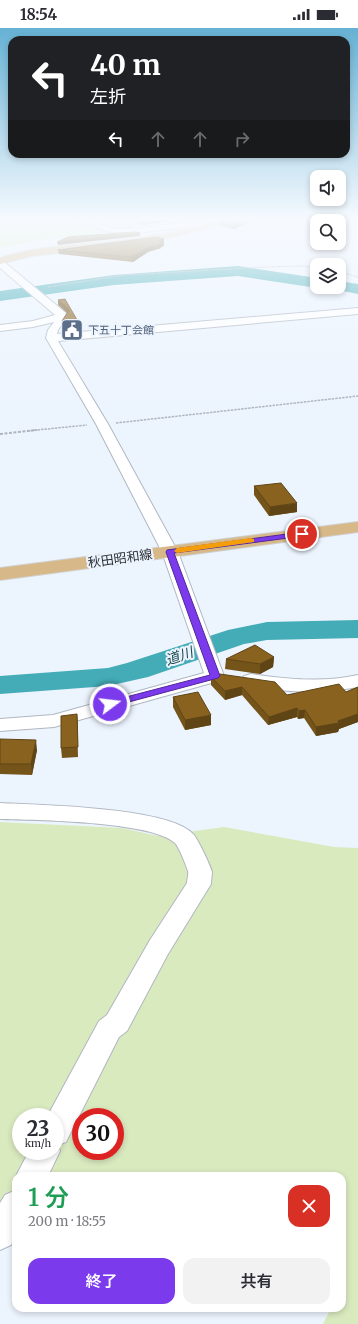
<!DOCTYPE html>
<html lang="ja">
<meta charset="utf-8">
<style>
:root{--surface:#fff;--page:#f2f2f3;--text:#2b2b33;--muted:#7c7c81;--accent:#7c3aed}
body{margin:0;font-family:Merriweather,"Noto Sans JP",serif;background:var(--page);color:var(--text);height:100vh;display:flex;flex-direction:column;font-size:15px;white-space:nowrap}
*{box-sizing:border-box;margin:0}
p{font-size:13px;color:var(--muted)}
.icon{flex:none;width:22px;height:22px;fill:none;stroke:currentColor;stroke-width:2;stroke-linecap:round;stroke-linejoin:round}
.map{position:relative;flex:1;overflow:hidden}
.details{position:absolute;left:12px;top:1144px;width:334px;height:140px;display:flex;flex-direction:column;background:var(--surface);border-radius:12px;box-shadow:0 2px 6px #0003}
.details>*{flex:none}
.banner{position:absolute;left:8px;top:8px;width:342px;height:122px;border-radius:12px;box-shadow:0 2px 6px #0003;background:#202124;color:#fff;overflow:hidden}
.buttons{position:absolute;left:310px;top:142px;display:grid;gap:8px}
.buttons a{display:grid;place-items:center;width:36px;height:36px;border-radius:8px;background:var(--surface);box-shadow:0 2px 6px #0003;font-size:20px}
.speed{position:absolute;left:12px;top:1080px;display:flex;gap:8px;font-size:20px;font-weight:700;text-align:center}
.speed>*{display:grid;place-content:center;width:52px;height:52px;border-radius:50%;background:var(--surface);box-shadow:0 2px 6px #0003;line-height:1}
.speed small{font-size:10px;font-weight:400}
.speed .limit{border:6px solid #d22;background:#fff;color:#111}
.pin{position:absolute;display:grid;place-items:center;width:34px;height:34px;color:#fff;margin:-17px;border:2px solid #fff;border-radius:50%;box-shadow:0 1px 4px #0007}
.me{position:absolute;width:44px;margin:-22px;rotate:75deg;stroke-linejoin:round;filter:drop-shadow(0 0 3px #0008)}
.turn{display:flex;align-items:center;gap:14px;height:84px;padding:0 16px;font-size:18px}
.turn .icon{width:52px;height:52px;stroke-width:2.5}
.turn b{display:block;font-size:28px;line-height:34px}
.lanes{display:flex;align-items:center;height:38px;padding:0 16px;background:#0003;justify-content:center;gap:20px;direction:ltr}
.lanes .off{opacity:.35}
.round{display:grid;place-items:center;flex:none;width:42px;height:42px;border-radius:12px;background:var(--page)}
.overview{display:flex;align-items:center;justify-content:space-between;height:68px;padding:0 16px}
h1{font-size:24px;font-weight:600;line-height:30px;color:#1e9e55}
.primary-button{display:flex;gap:8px;margin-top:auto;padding:8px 16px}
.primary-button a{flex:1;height:46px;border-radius:12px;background:var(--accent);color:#fff;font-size:16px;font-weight:600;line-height:46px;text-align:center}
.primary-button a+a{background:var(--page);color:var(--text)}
.status{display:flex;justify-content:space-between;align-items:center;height:28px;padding:0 20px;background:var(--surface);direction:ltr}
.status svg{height:11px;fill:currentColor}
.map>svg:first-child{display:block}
</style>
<div class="status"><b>18:54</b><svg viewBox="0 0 49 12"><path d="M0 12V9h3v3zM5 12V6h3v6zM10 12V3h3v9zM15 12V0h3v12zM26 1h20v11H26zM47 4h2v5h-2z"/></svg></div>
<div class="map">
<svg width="358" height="1296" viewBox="0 0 358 1296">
<rect width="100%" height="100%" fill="#ecf4fe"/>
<!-- green -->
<g fill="#daeabf" fill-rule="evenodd">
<path d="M0 193H71L101 204 132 207 136 209C111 212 86 209 61 210 41 211 20 217 0 220Z"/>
<path d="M0 794 122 800 158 808 224 799 334 819 358 820V1296H323L331 1280H342V1148H16V1216H0ZM21 1089H55V1123H21ZM81 1089H115V1123H81Z"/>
</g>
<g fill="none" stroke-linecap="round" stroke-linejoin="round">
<!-- river -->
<g fill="#43acb6" fill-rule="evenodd">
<polygon points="238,238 317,250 317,259 320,259 317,260 238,248 114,257 0,273 0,263 114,247"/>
<polygon points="339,253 358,256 358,266 333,261 332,259 339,259"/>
<polygon points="358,592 358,610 267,612 244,616 148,649 108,658 0,666 0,648 108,640 127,635 228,602 267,594"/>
</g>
<!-- minor casing -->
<g stroke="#b0b7c1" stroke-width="2">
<g id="minor">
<path d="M80 193C93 193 101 198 113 200 128 202 143 200 157 198 169 196 206 189 215 197L211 199H188L128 206 105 203Z"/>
<polygon points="0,232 3,233 67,286 68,288 58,302 57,306 358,280 358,286 58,313 108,396 178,524 224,648 222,652 54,699 0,703 0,691 53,687 204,645 162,524 96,396 46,310 48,302 54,294 33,299 0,303 0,297 33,293 55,287 0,240"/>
<path d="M251 646C287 651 322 655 358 647V659C322 666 280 665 244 656L241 652 244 648Z"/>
<path d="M0 775C38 777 169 779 193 806 197 809 211 839 212 844 212 847 211 852 211 856L168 926 127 1003 119 1009 66 1114 58 1117 60 1123 48 1148H16L29 1123H55V1089H47L99 993 107 987 150 912 187 855C187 851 189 846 188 843 186 837 179 819 175 815 151 793 35 792 0 791Z"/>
<polygon points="16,1162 16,1209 11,1217 0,1222 0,1175 5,1167"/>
</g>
</g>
<!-- major casing -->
<g stroke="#d1d1d2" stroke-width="2">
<g id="major">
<path d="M212 193H226L224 195 198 203 168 210 103 220 32 228 0 236V230C28 220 56 219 85 216 124 213 176 206 212 193Z"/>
<polygon points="358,494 358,504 0,552 0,540"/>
</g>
</g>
<!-- path-far2 -->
<g stroke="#b0b6be" stroke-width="1" stroke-dasharray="2 1" stroke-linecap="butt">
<polyline points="339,244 358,249"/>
<polyline points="48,259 124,247 266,239 301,238 317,240"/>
</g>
<!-- path-far1 -->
<g stroke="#b0b6be" stroke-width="1.5" stroke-dasharray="2.5 1" stroke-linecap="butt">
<polyline points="116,395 358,368"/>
<polyline points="27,403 87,397"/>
</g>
<!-- path -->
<polyline stroke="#b0b6be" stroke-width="2" stroke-dasharray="3 1.5" stroke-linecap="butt" points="0,406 37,402"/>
<!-- minor -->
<use href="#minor" fill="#fff" fill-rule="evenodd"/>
<!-- major -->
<use href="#major" fill="#d7b989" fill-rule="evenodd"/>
</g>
<!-- wall -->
<g fill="#75541a">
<polygon points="132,193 169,193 143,197"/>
<polygon points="219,193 251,193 234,201 219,198"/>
<polygon points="164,211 164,218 161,219 161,220 148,224 133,234 59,226 58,222"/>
<polygon points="65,271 80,303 65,304 62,299 62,293 67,285 58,277 58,272"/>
<polygon points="254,458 297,484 269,488 254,467"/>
<polygon points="274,629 273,639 260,646 225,641 226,631"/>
<polygon points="211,649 287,667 346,664 358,659 358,694 339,701 338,704 316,708 304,690 298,691 297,689 268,697 242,667 225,672 211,657"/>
<polygon points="173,669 211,697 185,702 173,679"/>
<polygon points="77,686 78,729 62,730 61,720"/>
<polygon points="0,711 37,722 32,747 0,746"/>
</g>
<!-- shaded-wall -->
<g fill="#5f4515">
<polygon points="143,193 169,193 143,197"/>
<polygon points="238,193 251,193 234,201 234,195"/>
<polygon points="140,205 140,208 58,217 57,214"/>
<polygon points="164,211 164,218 161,219 161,220 148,224 133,234 132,229 158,213"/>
<polygon points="80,297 80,303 65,304 65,298"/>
<polygon points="297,475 297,484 269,488 270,479"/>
<polygon points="274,629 273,639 260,646 260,636"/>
<polygon points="242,659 242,667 225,672 225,663"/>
<polygon points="297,680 297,689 268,697 269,689"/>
<polygon points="305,682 304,690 298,691 299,683"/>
<polygon points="77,686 78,696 78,729 78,719"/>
<polygon points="358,686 358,694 339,701 338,704 316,708 316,699"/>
<polygon points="211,687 211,697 185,702 185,692"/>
<polygon points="36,712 37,722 32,747 31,736"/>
</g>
<!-- building -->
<g fill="#88621e" stroke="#5f4515">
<polygon points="221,193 238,193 234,195"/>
<polygon points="135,204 140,205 57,214 68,209"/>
<polygon points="157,209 164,211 158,213 164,214 159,216 161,216 147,220 132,229 58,222"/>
<polygon points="65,271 80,297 65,298 62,293 69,282 58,272"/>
<polygon points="281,455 297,475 270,479 254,458"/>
<polygon points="255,617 274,629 260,636 226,631"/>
<polygon points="220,646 275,654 287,667 339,656 346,664 358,659 358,686 338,693 339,695 316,699 305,682 299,683 297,680 269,689 242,659 225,663 211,649"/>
<polygon points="198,664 211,687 185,692 173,669"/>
<polygon points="77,686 78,719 61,720 61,688"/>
<polygon points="0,711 36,712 31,736 0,736"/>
</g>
<!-- sky -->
<linearGradient id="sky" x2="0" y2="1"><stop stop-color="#66b1d4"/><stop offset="0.51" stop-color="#f6faff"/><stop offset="1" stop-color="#f6faff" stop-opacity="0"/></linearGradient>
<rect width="358" height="375" fill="url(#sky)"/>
<!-- route -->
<polygon fill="#7c3aed" stroke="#51269a" points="302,504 305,506 304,508 174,525 220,648 218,650 114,678 107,678 106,676 107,674 210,647 166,524 167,522"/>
<!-- slow -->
<polygon fill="#f59e0b" points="251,510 254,511 254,514 177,525 174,523 177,520"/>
<!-- icons -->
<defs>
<g id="civic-square" transform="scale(1.15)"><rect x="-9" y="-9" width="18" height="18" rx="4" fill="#5c6f8a" stroke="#ecf4fe"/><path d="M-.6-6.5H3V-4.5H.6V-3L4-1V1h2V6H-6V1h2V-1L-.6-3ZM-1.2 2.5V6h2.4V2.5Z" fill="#fff"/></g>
</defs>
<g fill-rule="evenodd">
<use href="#civic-square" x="72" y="302"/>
</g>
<g text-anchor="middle" stroke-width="4" stroke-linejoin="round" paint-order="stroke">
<!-- far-service labels -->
<g font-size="11" fill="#4e5e75" stroke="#ecf4fe" text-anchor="start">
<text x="88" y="306">下五十丁会館</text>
</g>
<!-- street labels -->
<g font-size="13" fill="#2c2f33" stroke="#ecf4fe">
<text transform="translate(120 530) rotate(-8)" y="5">秋田昭和線</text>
</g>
<!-- water labels -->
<g font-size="14" font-style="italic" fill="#19484c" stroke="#ecf4fe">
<text transform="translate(179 628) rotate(-19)" y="5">道川</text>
</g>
</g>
</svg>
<div class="buttons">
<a><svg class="icon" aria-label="sound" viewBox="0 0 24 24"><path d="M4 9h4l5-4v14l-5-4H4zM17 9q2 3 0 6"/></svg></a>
<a><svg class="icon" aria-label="search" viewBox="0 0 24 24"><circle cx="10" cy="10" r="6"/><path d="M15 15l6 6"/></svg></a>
<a><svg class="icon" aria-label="layers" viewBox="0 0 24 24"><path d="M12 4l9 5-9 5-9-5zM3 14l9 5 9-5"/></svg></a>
</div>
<div class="speed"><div>23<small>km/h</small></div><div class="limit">30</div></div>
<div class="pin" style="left:302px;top:506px;background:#d93025"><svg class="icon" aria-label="arrive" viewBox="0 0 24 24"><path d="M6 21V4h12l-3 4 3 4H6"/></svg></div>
<svg class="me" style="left:110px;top:676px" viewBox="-20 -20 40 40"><circle r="17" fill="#7c3aed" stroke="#fff" stroke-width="3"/><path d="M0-11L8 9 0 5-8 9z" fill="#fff"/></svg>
<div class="banner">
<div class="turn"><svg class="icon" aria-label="left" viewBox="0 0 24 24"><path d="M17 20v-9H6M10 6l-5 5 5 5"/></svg><div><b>40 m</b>左折</div></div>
<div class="lanes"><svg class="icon" aria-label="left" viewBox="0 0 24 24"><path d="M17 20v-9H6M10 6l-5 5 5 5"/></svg><svg class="icon off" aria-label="ahead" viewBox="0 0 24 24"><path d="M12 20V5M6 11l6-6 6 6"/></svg><svg class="icon off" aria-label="ahead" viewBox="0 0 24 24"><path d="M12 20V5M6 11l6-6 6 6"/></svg><svg class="icon off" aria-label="right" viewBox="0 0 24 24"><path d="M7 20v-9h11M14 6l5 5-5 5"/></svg></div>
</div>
<section class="details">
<div class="overview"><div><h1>1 分</h1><p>200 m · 18:55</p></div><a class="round" style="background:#d93025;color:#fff"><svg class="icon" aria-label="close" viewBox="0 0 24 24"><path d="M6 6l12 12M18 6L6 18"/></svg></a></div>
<div class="primary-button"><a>終了</a><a>共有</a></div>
</section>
</div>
